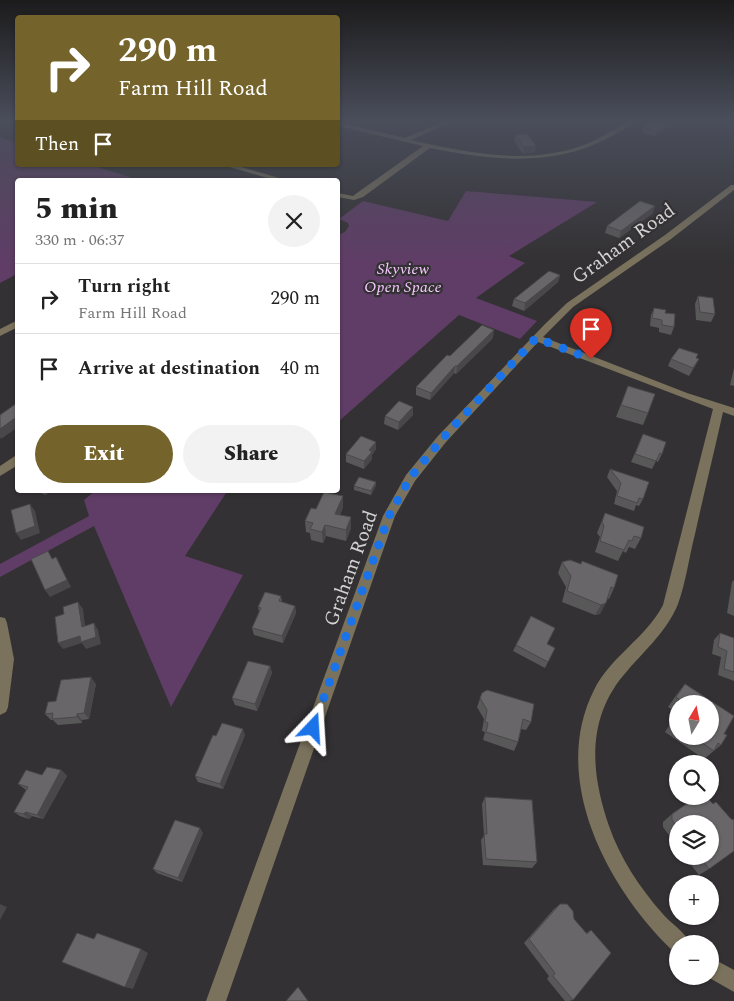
<!DOCTYPE html>
<meta charset="utf-8">
<style>
:root{--surface:#fff;--page:#f2f2f2;--text:#222;--muted:#767676;--line:#e0e0e0;--accent:#74632a}
body{margin:0;font-family:Spectral,serif;background:var(--page);color:var(--text);height:100vh;display:flex;flex-direction:column;font-size:19px;white-space:nowrap}
*{box-sizing:border-box;margin:0}
p{font-size:16px;color:var(--muted)}
.icon{flex:none;width:28px;height:28px;fill:none;stroke:currentColor;stroke-width:2;stroke-linecap:round;stroke-linejoin:round}
.map{position:relative;flex:1;overflow:hidden}
.sheet{position:absolute;left:15px;top:178px;width:325px;height:315px;display:flex;flex-direction:column;background:var(--surface);border-radius:5px;box-shadow:0 1px 4px #0004}
.sheet>*{flex:none}
.banner{position:absolute;left:15px;top:15px;width:325px;height:152px;border-radius:5px;box-shadow:0 1px 4px #0004;background:#74632a;color:#fff;overflow:hidden}
.needle{width:32px;rotate:10deg}
.controls{position:absolute;left:669px;top:695px;display:grid;gap:10px}
.controls a{display:grid;place-items:center;width:50px;height:50px;border-radius:50%;background:var(--surface);box-shadow:0 1px 4px #0004;font-size:25px}
.pin{position:absolute;display:grid;place-items:center;width:42px;height:42px;color:#fff;margin:-51px -21px;border-radius:50% 50% 50% 0;rotate:-45deg;box-shadow:0 0 5px #0007}
.pin .icon{rotate:45deg}
.me{position:absolute;width:55px;margin:-28px;rotate:20deg;stroke-linejoin:round;filter:drop-shadow(0 0 4px #0008)}
.turn{display:flex;align-items:center;gap:18px;height:105px;padding:0 20px;font-size:22px}
.turn .icon{width:65px;height:65px;stroke-width:2.5}
.turn b{display:block;font-size:35px;line-height:42px}
.then{display:flex;align-items:center;height:48px;padding:0 20px;background:#0003;gap:10px;font-size:19px}
.round{display:grid;place-items:center;flex:none;width:52px;height:52px;border-radius:26px;background:var(--page)}
.summary{display:flex;align-items:center;justify-content:space-between;height:85px;padding:0 20px}
h1{font-size:30px;font-weight:800;line-height:38px}
.action{display:flex;gap:10px;margin-top:auto;padding:10px 20px}
.action a{flex:1;height:58px;border-radius:30px;background:var(--accent);color:#fff;font-size:20px;font-weight:800;line-height:58px;text-align:center}
.action a+a{background:var(--page);color:var(--text)}
ul{padding:0;list-style:none}
li{display:flex;align-items:center;gap:15px;height:70px;padding:0 20px;border-top:1px solid var(--line)}
li div{flex:1}
li b{display:block;font-size:19px}
li em{font-style:normal}
.map>svg:first-child{display:block}
</style>
<div class="map">
<svg width="734" height="1001" viewBox="0 0 734 1001">
<rect width="100%" height="100%" fill="#333133"/>
<!-- green -->
<g fill="#5f3d66">
<polygon points="0,137 17,143 18,165 91,165 139,180 18,180 17,274 0,283"/>
<polygon points="466,191 597,202 509,256 525,263 476,298 537,321 520,339 459,315 338,422 338,235 345,232 349,226 348,223 339,219 363,201 448,221"/>
<polygon points="96,490 228,490 185,556 243,575 171,707 94,526 0,577 0,564 89,516 84,500"/>
</g>
<g fill="none" stroke-linecap="round" stroke-linejoin="round">
<!-- minor -->
<g fill="#7a725c" fill-rule="evenodd">
<path d="M445 121H454L411 140C463 152 525 165 578 147 596 141 613 130 629 121H637C629 127 619 132 610 137 553 168 491 160 430 148L363 197 354 200 338 197V193L353 196 357 193 423 146 338 126V122L405 138Z"/>
<polygon points="223,165 234,165 286,180 274,180"/>
<path d="M731 185H734V190L671 239 573 307 543 337 687 393 734 408V416L723 412C714 453 704 493 695 534 689 557 686 582 678 604 667 631 646 649 628 670 586 716 590 771 609 826 620 858 640 888 662 913 671 924 685 931 690 944H678V953L673 951C608 889 549 779 594 690 610 657 646 638 663 605L713 409 538 342 446 442 415 481 395 516 226 1001H206L383 516 406 475 438 436 545 324 567 303 665 235Z"/>
<polygon points="18,320 18,327 0,336 0,329"/>
<polygon points="18,454 18,465 0,476 0,466"/>
<polygon points="0,617 5,618 7,623 14,659 8,707 6,712 0,715"/>
<polygon points="710,957 734,970 734,992 706,976 710,976"/>
</g>
</g>
<!-- wall -->
<g fill="#595859" fill-rule="evenodd">
<polygon points="586,121 607,121 600,125"/>
<polygon points="654,121 678,121 655,136 642,133 643,128"/>
<polygon points="515,135 535,152 523,154 514,141"/>
<polygon points="653,213 619,238 605,233 607,226"/>
<polygon points="560,275 558,282 524,311 512,306 514,299"/>
<polygon points="698,296 715,314 711,322 696,320 695,304"/>
<polygon points="654,308 665,313 674,327 671,335 659,332 659,328 650,326 651,315"/>
<polygon points="493,338 456,374 454,373 430,400 416,395 416,387 450,356"/>
<polygon points="698,354 696,358 699,359 689,376 668,366 671,359"/>
<polygon points="734,368 734,386 730,385"/>
<polygon points="628,386 648,413 643,425 616,417"/>
<polygon points="413,415 398,430 384,424 385,416"/>
<polygon points="643,434 662,454 658,462 656,461 652,469 631,462"/>
<polygon points="376,442 376,449 372,455 372,459 364,469 346,462 346,454"/>
<polygon points="610,469 643,499 639,506 636,505 634,511 614,504 617,491 607,477"/>
<polygon points="376,482 376,485 371,495 354,490 354,486"/>
<polygon points="32,490 50,490 46,495"/>
<polygon points="343,496 343,507 340,515 351,517 351,528 346,541 326,536 323,543 311,540 310,533 306,532 305,521 316,509"/>
<polygon points="605,513 641,538 635,549 629,547 626,553 623,551 618,561 595,552 600,537 597,533"/>
<polygon points="562,562 614,588 609,599 607,598 600,614 595,615 562,602 566,587 558,573"/>
<polygon points="734,580 734,616 727,613 732,582"/>
<polygon points="281,596 282,602 295,606 296,613 283,643 254,635 252,628 259,612 258,607"/>
<polygon points="720,633 734,638 734,681 718,675 721,657 712,654 714,640"/>
<polygon points="548,644 555,648 545,668 513,651 516,645"/>
<polygon points="270,666 272,673 257,711 235,705 232,698"/>
<polygon points="96,684 89,719 82,720 82,723 58,725 53,720 51,720 45,714 56,701"/>
<path d="M685 684 734 716 724 734 727 735 721 745 704 759 665 732 677 713 668 707 677 694ZM678 704H710V736H678Z"/>
<polygon points="482,693 531,722 526,730 521,729 518,742 514,751 483,740 485,732 482,731 484,719 477,707"/>
<polygon points="245,735 223,789 198,782 195,776 216,736"/>
<polygon points="61,770 67,776 43,819 32,816 29,819 20,816 14,812 26,790 18,784 42,775"/>
<polygon points="698,796 706,796 713,804 716,802 731,819 734,820 734,851 709,869 699,875 684,856 710,856 710,824 678,824 678,841 674,836 668,834 663,827 663,822 672,814"/>
<polygon points="485,797 537,862 532,868 483,865 481,840 484,836 482,804"/>
<polygon points="203,833 182,882 157,873 153,869"/>
<polygon points="560,904 586,933 591,930 573,1000 569,1001 565,1001 547,979 549,976 524,943 554,909"/>
</g>
<!-- shaded-wall -->
<g fill="#494749">
<polygon points="601,121 607,121 600,125"/>
<polygon points="672,121 678,121 655,136 657,131"/>
<polygon points="536,146 535,152 523,154 524,147"/>
<polygon points="655,206 653,213 619,238 621,231"/>
<polygon points="560,275 558,282 524,311 525,303"/>
<polygon points="494,330 493,338 456,374 457,366"/>
<polygon points="699,359 695,367 689,376 693,368"/>
<polygon points="455,366 454,373 430,400 431,393"/>
<polygon points="413,407 413,415 398,430 399,422"/>
<polygon points="18,416 18,427 1,439 0,437 0,429"/>
<polygon points="376,442 376,449 372,455 372,459 364,469 364,461 369,450"/>
<polygon points="376,482 376,485 371,495 371,491"/>
<polygon points="43,490 50,490 46,495"/>
<polygon points="343,496 343,507 336,525 335,514"/>
<polygon points="30,504 35,511 40,533 21,540 16,533"/>
<polygon points="351,517 351,528 346,541 346,530"/>
<polygon points="325,525 326,536 323,543 322,532"/>
<polygon points="56,557 71,587 50,597 45,590"/>
<polygon points="78,602 83,609 86,634 82,627"/>
<polygon points="606,603 600,614 595,615 601,605"/>
<polygon points="295,606 296,613 283,643 282,636"/>
<polygon points="94,623 98,630 101,644 86,649 82,643 63,649 58,643 80,636"/>
<polygon points="270,666 272,673 257,711 255,704"/>
<polygon points="91,677 96,684 89,719 84,713"/>
<polygon points="77,714 82,720 82,723 77,717"/>
<polygon points="243,729 245,735 223,789 220,784"/>
<polygon points="61,770 67,776 43,819 37,815"/>
<polygon points="26,812 32,816 29,819 23,814"/>
<polygon points="200,828 203,833 182,882 178,878"/>
<polygon points="0,904 7,907 0,920"/>
<polygon points="141,949 148,953 133,989 125,987"/>
</g>
<!-- building -->
<g fill="#686668" stroke="#494749">
<polygon points="654,121 672,121 657,131 643,128"/>
<polygon points="527,134 536,146 524,147 515,135"/>
<polygon points="640,201 655,206 621,231 607,226"/>
<polygon points="549,271 560,275 525,303 514,299"/>
<polygon points="698,296 713,298 715,314 700,312"/>
<polygon points="654,308 666,310 665,313 675,314 674,327 662,325 662,320 652,318"/>
<polygon points="482,325 494,330 457,366 455,366 431,393 416,387 447,355 450,356"/>
<polygon points="679,348 698,354 696,358 699,359 693,368 671,359"/>
<polygon points="628,386 655,394 648,413 621,405"/>
<polygon points="399,401 413,407 399,422 385,416"/>
<polygon points="17,403 18,416 0,429 0,415"/>
<polygon points="643,434 666,442 662,454 660,453 656,461 635,454"/>
<polygon points="361,436 376,442 369,450 372,452 364,461 346,454"/>
<polygon points="610,469 649,482 643,499 639,498 637,503 617,496 621,483"/>
<polygon points="359,477 376,482 371,491 354,486"/>
<polygon points="324,492 343,496 335,514 351,517 346,530 325,525 322,532 310,529 313,523 305,521 311,508 316,509"/>
<polygon points="30,504 35,526 16,533 11,510"/>
<polygon points="605,513 644,527 641,538 634,536 632,541 629,540 624,550 600,541 604,526 602,522"/>
<polygon points="48,551 52,559 56,557 67,580 45,590 31,559"/>
<polygon points="570,560 581,564 582,561 618,575 614,588 611,587 606,603 601,605 567,591 571,576 562,562"/>
<polygon points="265,592 281,596 279,601 295,606 282,636 252,628 261,608 258,607"/>
<polygon points="78,602 82,627 94,623 96,637 81,642 80,636 58,643 55,617 64,614 63,607"/>
<polygon points="531,616 555,628 547,644 555,648 548,662 516,645"/>
<polygon points="720,633 734,638 734,672 724,669 727,651 718,647"/>
<polygon points="248,661 270,666 255,704 232,698"/>
<polygon points="91,677 84,713 77,714 77,717 52,719 53,713 45,714 48,702 56,701 61,680"/>
<polygon points="685,684 734,716 724,734 727,735 721,745 718,743 714,751 692,736 710,736 710,704 685,704 676,697"/>
<polygon points="487,690 534,704 531,722 523,719 518,742 486,732 488,723 485,722 487,710 480,698 482,693"/>
<polygon points="678,717 678,726 674,723"/>
<polygon points="222,723 243,729 220,784 195,776 213,735 216,736"/>
<polygon points="47,767 61,770 37,815 26,812 23,814 14,812 28,787 18,784 26,770 42,775"/>
<polygon points="698,796 706,796 713,804 716,802 731,819 734,820 734,851 709,869 699,856 710,856 710,824 678,824 678,828 672,820 672,814"/>
<polygon points="485,797 532,800 537,862 486,859 484,834 487,834"/>
<polygon points="175,820 200,828 178,878 153,869"/>
<polygon points="560,904 567,904 573,911 574,919 587,934 591,930 611,953 573,1000 553,976 555,973 529,939"/>
<polygon points="77,933 94,939 97,933 141,949 125,987 62,962"/>
<polygon points="298,987 308,1001 286,1001"/>
</g>
<!-- sky -->
<linearGradient id="sky" x2="0" y2="1"><stop stop-color="#1c1b1c"/><stop offset="0.46" stop-color="#4a4e5b"/><stop offset="1" stop-color="#4a4e5b" stop-opacity="0"/></linearGradient>
<rect width="734" height="261" fill="url(#sky)"/>
<g fill="none" stroke-linecap="round" stroke-linejoin="round">
<!-- route -->
<polyline stroke="#1a73e8" stroke-width="9" stroke-dasharray="0 16.2" points="313,728 389,516 410,478 442,439 536,338 591,359"/>
</g>
<g text-anchor="middle" stroke-width="4.5" stroke-linejoin="round" paint-order="stroke">
<!-- far-park labels -->
<g font-size="16" font-style="italic" fill="#f6c9fe" stroke="#333133">
<text x="403" y="274">Skyview<tspan x="403" dy="18">Open Space</tspan></text>
</g>
<!-- street labels -->
<g font-size="20" fill="#d3d2d3" stroke="#333133">
<text transform="translate(623 243) rotate(-36)" y="7">Graham Road</text>
<text transform="translate(350 568) rotate(-70)" y="7">Graham Road</text>
</g>
</g>
</svg>
<div class="controls">
<a><svg class="needle" viewBox="-14 -14 28 28"><path d="M0-13l5 13h-10z" fill="#e53935"/><path d="M0 13l5-13h-10z" fill="#767676"/></svg></a>
<a><svg class="icon" aria-label="search" viewBox="0 0 24 24"><circle cx="10" cy="10" r="6"/><path d="M15 15l6 6"/></svg></a>
<a><svg class="icon" aria-label="layers" viewBox="0 0 24 24"><path d="M12 4l9 5-9 5-9-5zM3 14l9 5 9-5"/></svg></a>
<a>+</a>
<a>−</a>
</div>
<div class="pin" style="left:591px;top:359px;background:#d93025"><svg class="icon" aria-label="arrive" viewBox="0 0 24 24"><path d="M6 21V4h12l-3 4 3 4H6"/></svg></div>
<svg class="me" style="left:313px;top:728px" viewBox="-20 -20 40 40"><path d="M0-17L14 15 0 8-14 15z" fill="#1a73e8" stroke="#fff" stroke-width="4"/></svg>
<div class="banner">
<div class="turn"><svg class="icon" aria-label="right" viewBox="0 0 24 24"><path d="M7 20v-9h11M14 6l5 5-5 5"/></svg><div><b>290 m</b>Farm Hill Road</div></div>
<div class="then">Then<svg class="icon" aria-label="arrive" viewBox="0 0 24 24"><path d="M6 21V4h12l-3 4 3 4H6"/></svg></div>
</div>
<section class="sheet">
<div class="summary"><div><h1>5 min</h1><p>330 m · 06:37</p></div><a class="round"><svg class="icon" aria-label="close" viewBox="0 0 24 24"><path d="M6 6l12 12M18 6L6 18"/></svg></a></div>
<ul>
<li><svg class="icon" aria-label="right" viewBox="0 0 24 24"><path d="M7 20v-9h11M14 6l5 5-5 5"/></svg><div><b>Turn right</b><p>Farm Hill Road</p></div><em>290 m</em></li>
<li><svg class="icon" aria-label="arrive" viewBox="0 0 24 24"><path d="M6 21V4h12l-3 4 3 4H6"/></svg><div><b>Arrive at destination</b></div><em>40 m</em></li>
</ul>
<div class="action"><a>Exit</a><a>Share</a></div>
</section>
</div>
